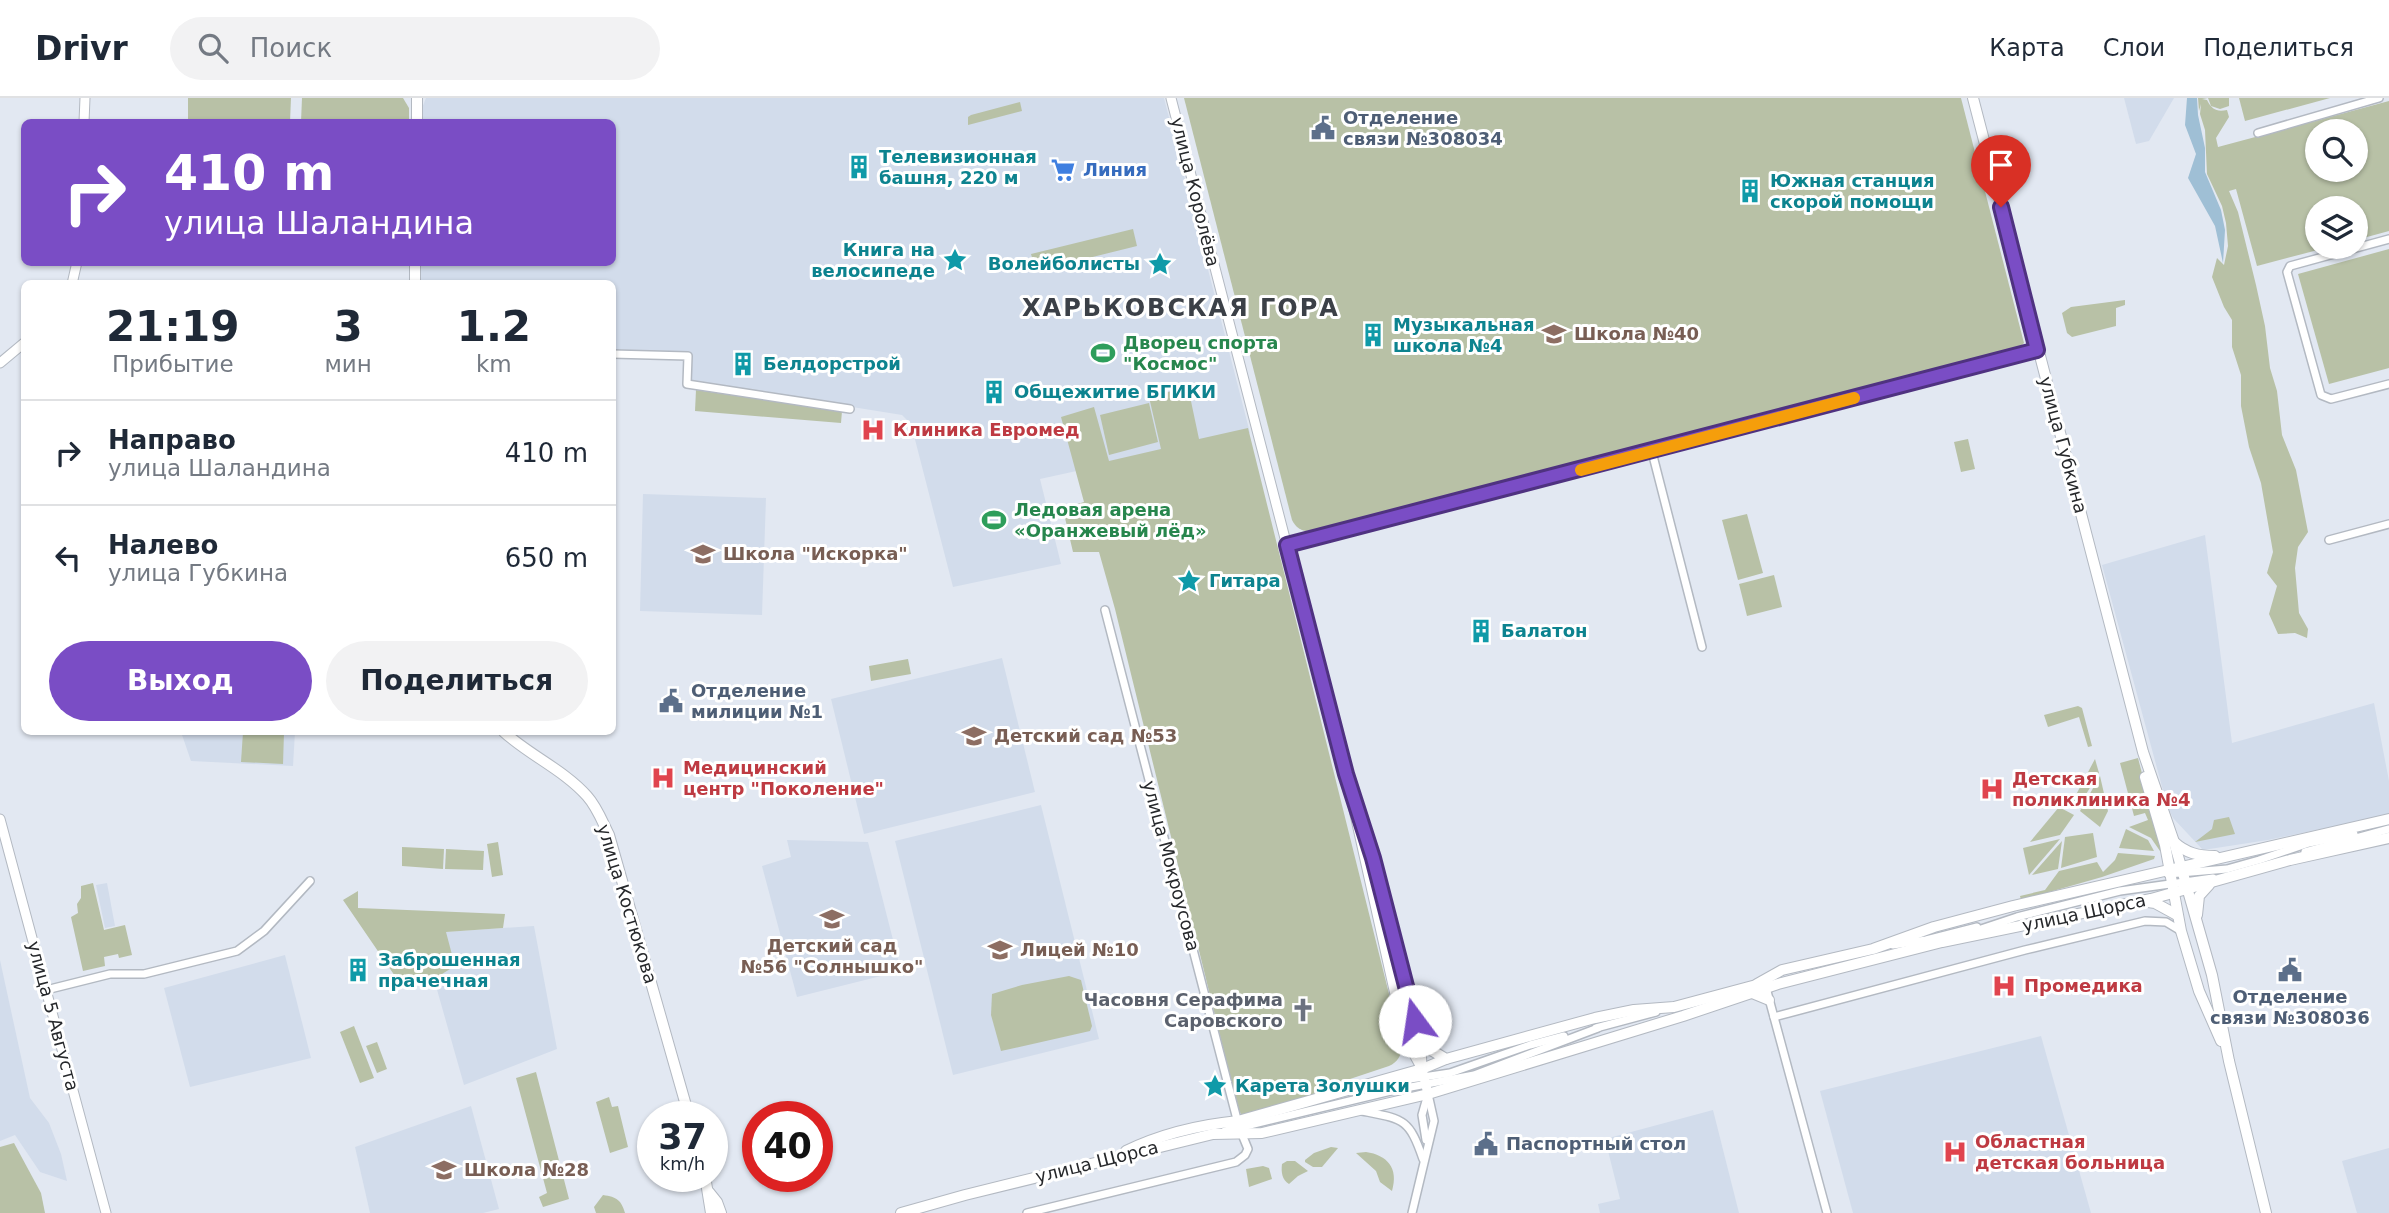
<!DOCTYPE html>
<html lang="ru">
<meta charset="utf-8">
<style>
:root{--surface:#fff;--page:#f2f2f3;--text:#1f2937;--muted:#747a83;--line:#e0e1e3;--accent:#7a4dc5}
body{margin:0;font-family:"DejaVu Sans",sans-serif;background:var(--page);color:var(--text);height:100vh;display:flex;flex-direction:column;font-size:26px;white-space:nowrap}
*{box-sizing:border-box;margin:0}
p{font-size:23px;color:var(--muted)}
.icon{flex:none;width:38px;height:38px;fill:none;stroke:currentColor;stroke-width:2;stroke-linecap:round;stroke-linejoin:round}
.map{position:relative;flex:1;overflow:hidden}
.details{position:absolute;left:21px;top:182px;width:595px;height:455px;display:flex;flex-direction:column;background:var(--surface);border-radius:10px;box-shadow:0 2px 5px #0004}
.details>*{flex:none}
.banner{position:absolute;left:21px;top:21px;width:595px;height:147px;border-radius:10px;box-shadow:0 2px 5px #0004;background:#7a4dc5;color:#fff;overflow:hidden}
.buttons{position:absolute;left:2305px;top:21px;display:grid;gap:14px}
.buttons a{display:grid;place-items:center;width:63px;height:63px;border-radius:50%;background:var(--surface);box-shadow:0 2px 5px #0004;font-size:35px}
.speed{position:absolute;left:637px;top:1003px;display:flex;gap:14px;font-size:35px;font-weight:700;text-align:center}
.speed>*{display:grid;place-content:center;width:91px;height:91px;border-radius:50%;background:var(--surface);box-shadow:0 2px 5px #0004;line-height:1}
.speed small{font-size:18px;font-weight:400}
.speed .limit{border:10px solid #d22;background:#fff;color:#111}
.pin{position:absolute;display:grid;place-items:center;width:60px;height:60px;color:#fff;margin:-72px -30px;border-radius:50% 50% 50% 0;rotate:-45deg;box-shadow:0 0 7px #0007}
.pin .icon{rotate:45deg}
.me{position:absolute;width:77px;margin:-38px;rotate:346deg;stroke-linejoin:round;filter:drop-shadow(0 0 5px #0008)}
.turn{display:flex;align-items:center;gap:24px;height:147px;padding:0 28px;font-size:32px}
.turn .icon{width:91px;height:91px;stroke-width:2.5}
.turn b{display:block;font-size:49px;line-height:60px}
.eta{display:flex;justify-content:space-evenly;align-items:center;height:119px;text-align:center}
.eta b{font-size:42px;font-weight:600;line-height:49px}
.primary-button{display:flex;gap:14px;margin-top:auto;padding:14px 28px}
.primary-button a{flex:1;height:80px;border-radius:42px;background:var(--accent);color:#fff;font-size:28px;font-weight:600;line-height:80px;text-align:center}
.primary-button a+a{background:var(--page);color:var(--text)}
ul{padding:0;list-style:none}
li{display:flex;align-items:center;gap:21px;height:105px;padding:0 28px;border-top:2px solid var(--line)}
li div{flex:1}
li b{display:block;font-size:26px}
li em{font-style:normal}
header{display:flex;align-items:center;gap:42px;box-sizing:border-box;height:98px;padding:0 35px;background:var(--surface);border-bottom:2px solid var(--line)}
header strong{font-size:33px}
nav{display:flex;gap:38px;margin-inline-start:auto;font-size:24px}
.search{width:490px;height:63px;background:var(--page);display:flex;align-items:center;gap:18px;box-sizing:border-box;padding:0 24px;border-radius:38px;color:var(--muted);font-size:26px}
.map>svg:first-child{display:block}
</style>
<header>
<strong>Drivr</strong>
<div class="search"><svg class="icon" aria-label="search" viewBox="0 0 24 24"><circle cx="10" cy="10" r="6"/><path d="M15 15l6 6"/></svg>Поиск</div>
<nav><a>Карта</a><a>Слои</a><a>Поделиться</a></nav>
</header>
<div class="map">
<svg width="2389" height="1115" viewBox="0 0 2389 1115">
<rect width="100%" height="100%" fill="#e2e8f2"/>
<!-- built -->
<g fill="#d2dceb">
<polygon points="426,0 1164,0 1250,335 1040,381 1061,466 953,489 911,326 902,317 690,283 690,256 613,253 612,186 420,185 420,165 612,164 612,24 422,24 422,10"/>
<polygon points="2124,0 2174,0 2149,43 2136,46"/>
<polygon points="643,396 766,400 762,517 640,513"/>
<polygon points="2205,437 2232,645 2374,605 2389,683 2389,717 2268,742 2203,752 2173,720 2167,707 2102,467"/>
<polygon points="1002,560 1035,694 864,736 831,601"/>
<polygon points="181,634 295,634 293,668 191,663"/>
<polygon points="1041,707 1099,941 953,977 895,743"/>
<polygon points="787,742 868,744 901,873 797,899 762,768 791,759"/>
<polygon points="107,785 115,828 105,830 96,787"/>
<polygon points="534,828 557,951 464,987 434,881 455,868 445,834"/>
<polygon points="285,857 311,960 190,989 164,890"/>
<polygon points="0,862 30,1000 49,1025 61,1056 67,1083 40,1074 15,1037 0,1043"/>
<polygon points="2041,938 2091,1115 1853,1115 1820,993"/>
<polygon points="471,1008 499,1111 483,1115 370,1115 355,1049"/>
<polygon points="1713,1012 1739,1115 1600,1115 1598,1106 1620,1101 1605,1041"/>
<polygon points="2389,1050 2389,1115 2357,1115 2342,1063"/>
</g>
<!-- green -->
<g fill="#b8c1a6" fill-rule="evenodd">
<polygon points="188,0 291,0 290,24 188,24"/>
<polygon points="302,0 403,0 409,10 409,24 301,24"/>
<path d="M1184 0H1961L2024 245 2016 253C1781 315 1547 376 1312 433 1302 434 1296 430 1292 422Z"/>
<path d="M2198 0H2229V8L2220 11 2211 8 2208 0 2202 1 2207 2C2212 12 2217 14 2227 12L2229 19 2216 40 2218 49 2389 3V133L2356 142V110H2317V149H2329L2257 168 2236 91 2229 93 2238 114 2256 187 2265 228 2270 270 2277 293 2282 337 2296 372 2308 434 2298 449 2295 470 2299 515 2308 531 2307 540 2295 535 2278 536 2269 516 2277 488 2267 475 2273 454 2261 385 2249 349 2241 308V277L2232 249V222L2224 209 2212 179 2217 160 2224 167 2228 148 2226 125 2222 108 2207 76 2205 32 2200 16 2201 6 2199 13ZM2317 33H2356V72H2317Z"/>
<polygon points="2239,0 2330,0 2245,23"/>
<polygon points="1020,4 1022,13 968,27 968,19 971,17"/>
<polygon points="1133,131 1137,148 1036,173 1031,156"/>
<polygon points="2389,151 2389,270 2329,286 2298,176"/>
<polygon points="2125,202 2125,207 2116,210 2116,228 2072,239 2067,235 2062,215 2071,209"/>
<path d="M1188 289 1199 341 1248 330 1402 948C1401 958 1398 964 1389 968L1332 987 1295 1005 1246 1017 1241 1016 1238 1011 1115 511 1099 454H1073L1065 420 1074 407 1084 404 1061 319 1094 309 1109 363 1161 351 1149 299Z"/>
<polygon points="696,292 842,313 841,325 695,313"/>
<polygon points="1149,305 1158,344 1109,357 1100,317"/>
<polygon points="1968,341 1975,371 1961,374 1954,344"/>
<polygon points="1747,416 1763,475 1738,482 1722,422"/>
<polygon points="1774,477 1782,509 1747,518 1739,486"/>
<polygon points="908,561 911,576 871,583 869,568"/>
<polygon points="2078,608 2082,610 2092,648 2088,649 2079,619 2048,629 2044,617"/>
<polygon points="243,634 284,634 283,666 241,664"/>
<polygon points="2138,660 2162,752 2160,753 2151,740 2129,729 2148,722 2145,715 2134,718 2120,665"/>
<polygon points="2095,661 2099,675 2077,711 2070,708"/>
<polygon points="2100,678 2108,713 2100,729 2080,713"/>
<polygon points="2059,709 2074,717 2060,737 2030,744"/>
<polygon points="2229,719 2235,736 2195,744 2212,731 2214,722"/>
<polygon points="2126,731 2148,742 2154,753 2119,750"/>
<polygon points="2093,735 2097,759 2061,770 2065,739"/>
<polygon points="2060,741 2029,777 2023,750"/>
<polygon points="2062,743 2058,771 2032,777"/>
<polygon points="498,744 503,777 492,779 487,746"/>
<polygon points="402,749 444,751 443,771 402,768"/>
<polygon points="446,751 484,753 483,772 445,771"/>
<polygon points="2118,755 2155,758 2154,761 2102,779 2021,802 2020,798 2045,792 2059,773 2097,764 2103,774 2115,762"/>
<polygon points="93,785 104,832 125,827 132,857 119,860 118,856 104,859 105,868 83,873 71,819 78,815 77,806 81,800 81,788"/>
<polygon points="358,793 358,810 505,816 503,830 446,834 455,868 434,881 397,881 343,802"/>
<polygon points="1069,878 1081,882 1092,928 1090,933 1001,953 991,917 992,896 1022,887"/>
<polygon points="354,928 374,980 360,985 340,934"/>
<polygon points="377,944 387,971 377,975 366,948"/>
<polygon points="536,974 569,1101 543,1109 539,1099 547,1095 516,980"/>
<polygon points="609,999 612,1009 618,1008 628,1049 610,1055 596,1004"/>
<polygon points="14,1045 41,1095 45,1115 0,1115 0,1049"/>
<polygon points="1331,1049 1338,1050 1322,1069 1313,1069 1305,1064 1305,1062 1314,1055"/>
<path d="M1366 1054C1387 1057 1399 1070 1392 1093L1380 1084 1376 1073 1356 1055Z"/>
<path d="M1287 1063H1295L1308 1073 1298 1078 1289 1086C1282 1082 1281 1074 1282 1066Z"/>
<polygon points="1263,1068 1269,1070 1272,1081 1249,1089 1246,1071"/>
<path d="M603 1097C617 1099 621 1102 625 1115H596L594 1109Z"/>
</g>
<!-- water -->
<polygon fill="#9fbfd5" points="2187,0 2197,0 2198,17 2205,50 2205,74 2221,112 2225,132 2223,165 2215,128 2188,80 2196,56 2185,27"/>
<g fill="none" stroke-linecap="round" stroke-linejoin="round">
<!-- minor casing -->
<g stroke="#b3b9c2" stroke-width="10">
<g id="minor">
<polyline points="2258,35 2379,0"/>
<polyline points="2389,141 2290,168 2287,174 2321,297 2331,301 2389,286"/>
<polyline points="612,256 688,258 687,286 850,311"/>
<polyline points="1652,354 1702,549"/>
<polyline points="2329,442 2389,426"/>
<polyline points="1287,447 2037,252"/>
<polyline points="2305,754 2389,731"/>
<polyline points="2168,776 2227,771 2259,762 2309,745 2354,736"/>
<polyline points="1972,834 2017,819 2120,793 2213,780"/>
<polyline points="1893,847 1926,842 1977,829"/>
<polyline points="1765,886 1827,1115"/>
<polyline points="46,892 110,876 144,876 237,853 264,833 310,783"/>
<polyline points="1774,919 2025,852 2145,823 2166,824 2181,833"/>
<polyline points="1596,930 1656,914"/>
<polyline points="1390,984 1450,975 1530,947 1564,938"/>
<path d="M1362 1013C1403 1021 1409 1020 1423 1061"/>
<polyline points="1225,1033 1395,992 1474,977 1598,930"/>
<polyline points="1426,1042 1422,1017 1428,996"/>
<polyline points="1027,1115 1236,1064 1245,1057 1248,1051 1239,1029 1105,512"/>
<polyline points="1412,1115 1434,1023 1428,996"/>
</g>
</g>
<!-- tertiary casing -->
<g stroke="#b3b9c2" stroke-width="11">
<g id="tertiary">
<polyline points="1171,0 1346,676 1396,901 1410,949 1422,971"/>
<polyline points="84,24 85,0"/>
<polyline points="72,186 77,164"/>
<polyline points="0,265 24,245"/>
<polyline points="0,721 106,1115"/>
<polyline points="1363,729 1373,760 1421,946 1422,971 1428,996"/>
</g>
</g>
<!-- secondary casing -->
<g stroke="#b3b9c2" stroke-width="12">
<g id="secondary">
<polyline points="1973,0 2143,654 2174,744 2212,877 2229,963 2266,1115"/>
<polyline points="417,24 417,0"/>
<polyline points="415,186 415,164"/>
<path d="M504 634C529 657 564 672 587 698 597 709 602 723 609 737L689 1018"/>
<polyline points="2145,679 2165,747 2181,833 2199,893 2221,943"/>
<path d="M2174 744C2186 755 2198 758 2215 758"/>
<polyline points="2148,804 2155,805 2177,817"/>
<polyline points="2197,817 2199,798 2209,787"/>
<polyline points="1757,886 1782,872 1873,851 1934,829 2013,808 2389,721"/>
<polyline points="1752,895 1769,902"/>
<polyline points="1421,946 1446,961 1595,920 1634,912 1674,909 1760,886"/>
<path d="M1126 1053C1161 1036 1198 1027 1238 1023L1422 971 1446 961"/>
<polyline points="705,1078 711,1115"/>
<polyline points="709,1094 717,1104 721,1115"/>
<polyline points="901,1115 965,1097 1213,1036 1262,1035 1428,996 1683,918 1778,886 1942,844 2151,801 2290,762 2389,740"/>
</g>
</g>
<!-- minor -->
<use href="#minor" stroke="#fff" stroke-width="7"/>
<!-- tertiary -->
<use href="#tertiary" stroke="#fff" stroke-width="9"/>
<!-- secondary -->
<use href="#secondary" stroke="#fff" stroke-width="10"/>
</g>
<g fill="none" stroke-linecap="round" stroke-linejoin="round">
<!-- route casing -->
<g stroke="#4f3280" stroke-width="18">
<polyline id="route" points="1415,923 1373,760 1346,676 1287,447 2037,252 2001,109"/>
</g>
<!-- route -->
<use href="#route" stroke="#7a4dc5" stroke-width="12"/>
<!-- slow -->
<polyline stroke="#f59e0b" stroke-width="12" points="1581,372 1854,300"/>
</g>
<!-- icons -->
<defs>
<g id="civic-bare" transform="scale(1.89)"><path d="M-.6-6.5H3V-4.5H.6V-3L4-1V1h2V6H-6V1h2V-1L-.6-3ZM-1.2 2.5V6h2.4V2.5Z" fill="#5c6f8a" stroke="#fff" stroke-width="2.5" paint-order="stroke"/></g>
<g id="building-bare" transform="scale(1.89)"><path d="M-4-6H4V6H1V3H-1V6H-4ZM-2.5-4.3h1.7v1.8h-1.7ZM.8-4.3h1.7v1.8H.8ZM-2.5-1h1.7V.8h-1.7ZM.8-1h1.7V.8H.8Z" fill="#0f9aa8" stroke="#fff" stroke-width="2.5" paint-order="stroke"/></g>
<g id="supermarket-bare" transform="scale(1.89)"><path d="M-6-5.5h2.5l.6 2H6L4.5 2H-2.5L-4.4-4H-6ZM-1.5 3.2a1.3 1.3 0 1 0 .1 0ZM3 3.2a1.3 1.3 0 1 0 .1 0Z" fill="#3f7fe0" stroke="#fff" stroke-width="2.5" paint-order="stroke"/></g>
<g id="sight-bare" transform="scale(1.89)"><path d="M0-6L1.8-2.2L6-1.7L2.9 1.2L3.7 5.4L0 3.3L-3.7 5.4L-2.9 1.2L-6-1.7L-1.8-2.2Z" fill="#0f9aa8" stroke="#fff" stroke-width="2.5" paint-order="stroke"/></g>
<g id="school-bare" transform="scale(1.89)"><path d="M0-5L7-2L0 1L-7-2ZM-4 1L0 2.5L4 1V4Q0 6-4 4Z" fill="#8d6e63" stroke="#fff" stroke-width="2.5" paint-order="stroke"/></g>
<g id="stadium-bare" transform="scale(1.89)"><path d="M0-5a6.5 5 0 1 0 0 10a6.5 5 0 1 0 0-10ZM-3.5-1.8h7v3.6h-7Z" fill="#2e9e5b" stroke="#fff" stroke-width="2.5" paint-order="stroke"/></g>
<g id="hospital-bare" transform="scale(1.89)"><path d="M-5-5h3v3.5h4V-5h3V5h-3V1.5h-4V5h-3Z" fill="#e0444e" stroke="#fff" stroke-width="2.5" paint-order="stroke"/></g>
<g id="church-bare" transform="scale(1.89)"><path d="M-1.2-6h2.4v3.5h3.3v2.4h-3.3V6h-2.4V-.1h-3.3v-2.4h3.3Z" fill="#6b7280" stroke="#fff" stroke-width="2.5" paint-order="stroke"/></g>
</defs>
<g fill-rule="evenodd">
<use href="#civic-bare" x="1323" y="30"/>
<use href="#building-bare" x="859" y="69"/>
<use href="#supermarket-bare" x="1063" y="72"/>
<use href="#building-bare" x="1750" y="93"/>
<use href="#sight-bare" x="955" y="162"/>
<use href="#sight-bare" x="1160" y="166"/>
<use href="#school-bare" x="1554" y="236"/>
<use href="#building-bare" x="1373" y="237"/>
<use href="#stadium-bare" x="1103" y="255"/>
<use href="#building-bare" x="743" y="266"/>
<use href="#building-bare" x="994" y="294"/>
<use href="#hospital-bare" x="873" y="332"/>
<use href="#stadium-bare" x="994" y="422"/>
<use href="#school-bare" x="703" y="456"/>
<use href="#sight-bare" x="1189" y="483"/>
<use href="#building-bare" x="1481" y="533"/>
<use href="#civic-bare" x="671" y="603"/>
<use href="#school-bare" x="974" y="638"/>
<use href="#hospital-bare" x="663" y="680"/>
<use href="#hospital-bare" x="1992" y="691"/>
<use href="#school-bare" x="832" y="821"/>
<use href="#school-bare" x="1000" y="852"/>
<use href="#building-bare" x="358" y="872"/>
<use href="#civic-bare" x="2290" y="872"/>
<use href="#hospital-bare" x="2004" y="888"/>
<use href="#church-bare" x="1303" y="912"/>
<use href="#sight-bare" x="1215" y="988"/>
<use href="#civic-bare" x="1486" y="1046"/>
<use href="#hospital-bare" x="1955" y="1054"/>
<use href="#school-bare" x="444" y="1072"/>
</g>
<g text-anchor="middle" stroke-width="6" stroke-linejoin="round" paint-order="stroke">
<!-- service labels -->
<g font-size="18" font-weight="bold" fill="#4e5e75" stroke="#fff" text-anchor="start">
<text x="1343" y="26">Отделение<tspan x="1343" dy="21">связи №308034</tspan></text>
<text x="691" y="599">Отделение<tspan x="691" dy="21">милиции №1</tspan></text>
<text x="2290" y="905" text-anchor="middle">Отделение<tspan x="2290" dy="21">связи №308036</tspan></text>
<text x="1506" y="1052">Паспортный стол</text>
</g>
<!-- culture labels -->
<g font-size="18" font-weight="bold" fill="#0d838f" stroke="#fff" text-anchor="start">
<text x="879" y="65">Телевизионная<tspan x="879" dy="21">башня, 220 м</tspan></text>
<text x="1770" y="89">Южная станция<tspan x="1770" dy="21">скорой помощи</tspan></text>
<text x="935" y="158" text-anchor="end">Книга на<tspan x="935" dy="21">велосипеде</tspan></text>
<text x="1140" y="172" text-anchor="end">Волейболисты</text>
<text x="1393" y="233">Музыкальная<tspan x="1393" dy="21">школа №4</tspan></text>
<text x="763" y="272">Белдорстрой</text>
<text x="1014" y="300">Общежитие БГИКИ</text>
<text x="1209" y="489">Гитара</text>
<text x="1501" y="539">Балатон</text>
<text x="378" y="868">Заброшенная<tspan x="378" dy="21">прачечная</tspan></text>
<text x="1235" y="994">Карета Золушки</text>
</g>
<!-- shop labels -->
<g font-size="18" font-weight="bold" fill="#366cbe" stroke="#fff" text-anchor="start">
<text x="1083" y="78">Линия</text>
</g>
<!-- street labels -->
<g font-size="18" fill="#26282b" stroke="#fff">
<text transform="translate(1195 94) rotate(76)" y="6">улица Королёва</text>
<text transform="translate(2063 347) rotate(75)" y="6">улица Губкина</text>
<text transform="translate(1171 768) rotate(75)" y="6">улица Мокроусова</text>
<text transform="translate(627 806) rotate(73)" y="6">улица Костюкова</text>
<text transform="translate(2084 815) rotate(-12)" y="6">улица Щорса</text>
<text transform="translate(53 918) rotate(75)" y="6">улица 5 Августа</text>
<text transform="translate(1097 1064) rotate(-14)" y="6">улица Щорса</text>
</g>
<!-- education labels -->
<g font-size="18" font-weight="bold" fill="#785e54" stroke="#fff" text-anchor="start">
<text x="1574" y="242">Школа №40</text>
<text x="723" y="462">Школа "Искорка"</text>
<text x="994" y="644">Детский сад №53</text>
<text x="832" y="854" text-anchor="middle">Детский сад<tspan x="832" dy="21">№56 "Солнышко"</tspan></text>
<text x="1020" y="858">Лицей №10</text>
<text x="464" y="1078">Школа №28</text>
</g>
<!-- leisure labels -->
<g font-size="18" font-weight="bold" fill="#27864d" stroke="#fff" text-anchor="start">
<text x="1123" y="251">Дворец спорта<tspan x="1123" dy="21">"Космос"</tspan></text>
<text x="1014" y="418">Ледовая арена<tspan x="1014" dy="21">«Оранжевый лёд»</tspan></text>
</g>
<!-- health labels -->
<g font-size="18" font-weight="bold" fill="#be3a42" stroke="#fff" text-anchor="start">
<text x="893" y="338">Клиника Евромед</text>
<text x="683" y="676">Медицинский<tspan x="683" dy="21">центр "Поколение"</tspan></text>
<text x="2012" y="687">Детская<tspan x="2012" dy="21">поликлиника №4</tspan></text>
<text x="2024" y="894">Промедика</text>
<text x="1975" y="1050">Областная<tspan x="1975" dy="21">детская больница</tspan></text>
</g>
<!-- worship labels -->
<g font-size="18" font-weight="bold" fill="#5b616d" stroke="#fff" text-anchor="end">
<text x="1283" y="908">Часовня Серафима<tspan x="1283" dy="21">Саровского</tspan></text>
</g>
<!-- district labels -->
<g font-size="24" font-weight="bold" letter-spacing="2" fill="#3b4047" stroke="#fff">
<text x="1181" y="218">ХАРЬКОВСКАЯ ГОРА</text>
</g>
</g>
</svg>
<div class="buttons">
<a><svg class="icon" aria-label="search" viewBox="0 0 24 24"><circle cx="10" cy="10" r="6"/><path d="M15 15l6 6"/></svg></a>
<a><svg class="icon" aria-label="layers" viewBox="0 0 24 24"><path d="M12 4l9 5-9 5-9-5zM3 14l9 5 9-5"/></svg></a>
</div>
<div class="speed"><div>37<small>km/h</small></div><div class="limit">40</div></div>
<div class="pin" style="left:2001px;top:109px;background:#d93025"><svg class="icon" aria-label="arrive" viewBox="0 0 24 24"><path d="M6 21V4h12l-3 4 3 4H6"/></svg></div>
<svg class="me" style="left:1415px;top:923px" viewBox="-20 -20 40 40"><circle r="19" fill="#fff"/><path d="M0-13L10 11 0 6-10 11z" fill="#7a4dc5"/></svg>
<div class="banner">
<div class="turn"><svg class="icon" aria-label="right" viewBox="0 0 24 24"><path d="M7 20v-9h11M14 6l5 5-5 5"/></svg><div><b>410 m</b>улица Шаландина</div></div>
</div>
<section class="details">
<div class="eta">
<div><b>21:19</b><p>Прибытие</p></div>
<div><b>3</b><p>мин</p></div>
<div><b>1.2</b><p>km</p></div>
</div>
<ul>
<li><svg class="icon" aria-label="right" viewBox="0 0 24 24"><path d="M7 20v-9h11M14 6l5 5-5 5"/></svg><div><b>Направо</b><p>улица Шаландина</p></div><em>410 m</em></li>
<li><svg class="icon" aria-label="left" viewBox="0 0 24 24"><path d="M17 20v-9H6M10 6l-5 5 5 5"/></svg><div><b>Налево</b><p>улица Губкина</p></div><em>650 m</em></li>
</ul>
<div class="primary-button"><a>Выход</a><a>Поделиться</a></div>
</section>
</div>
